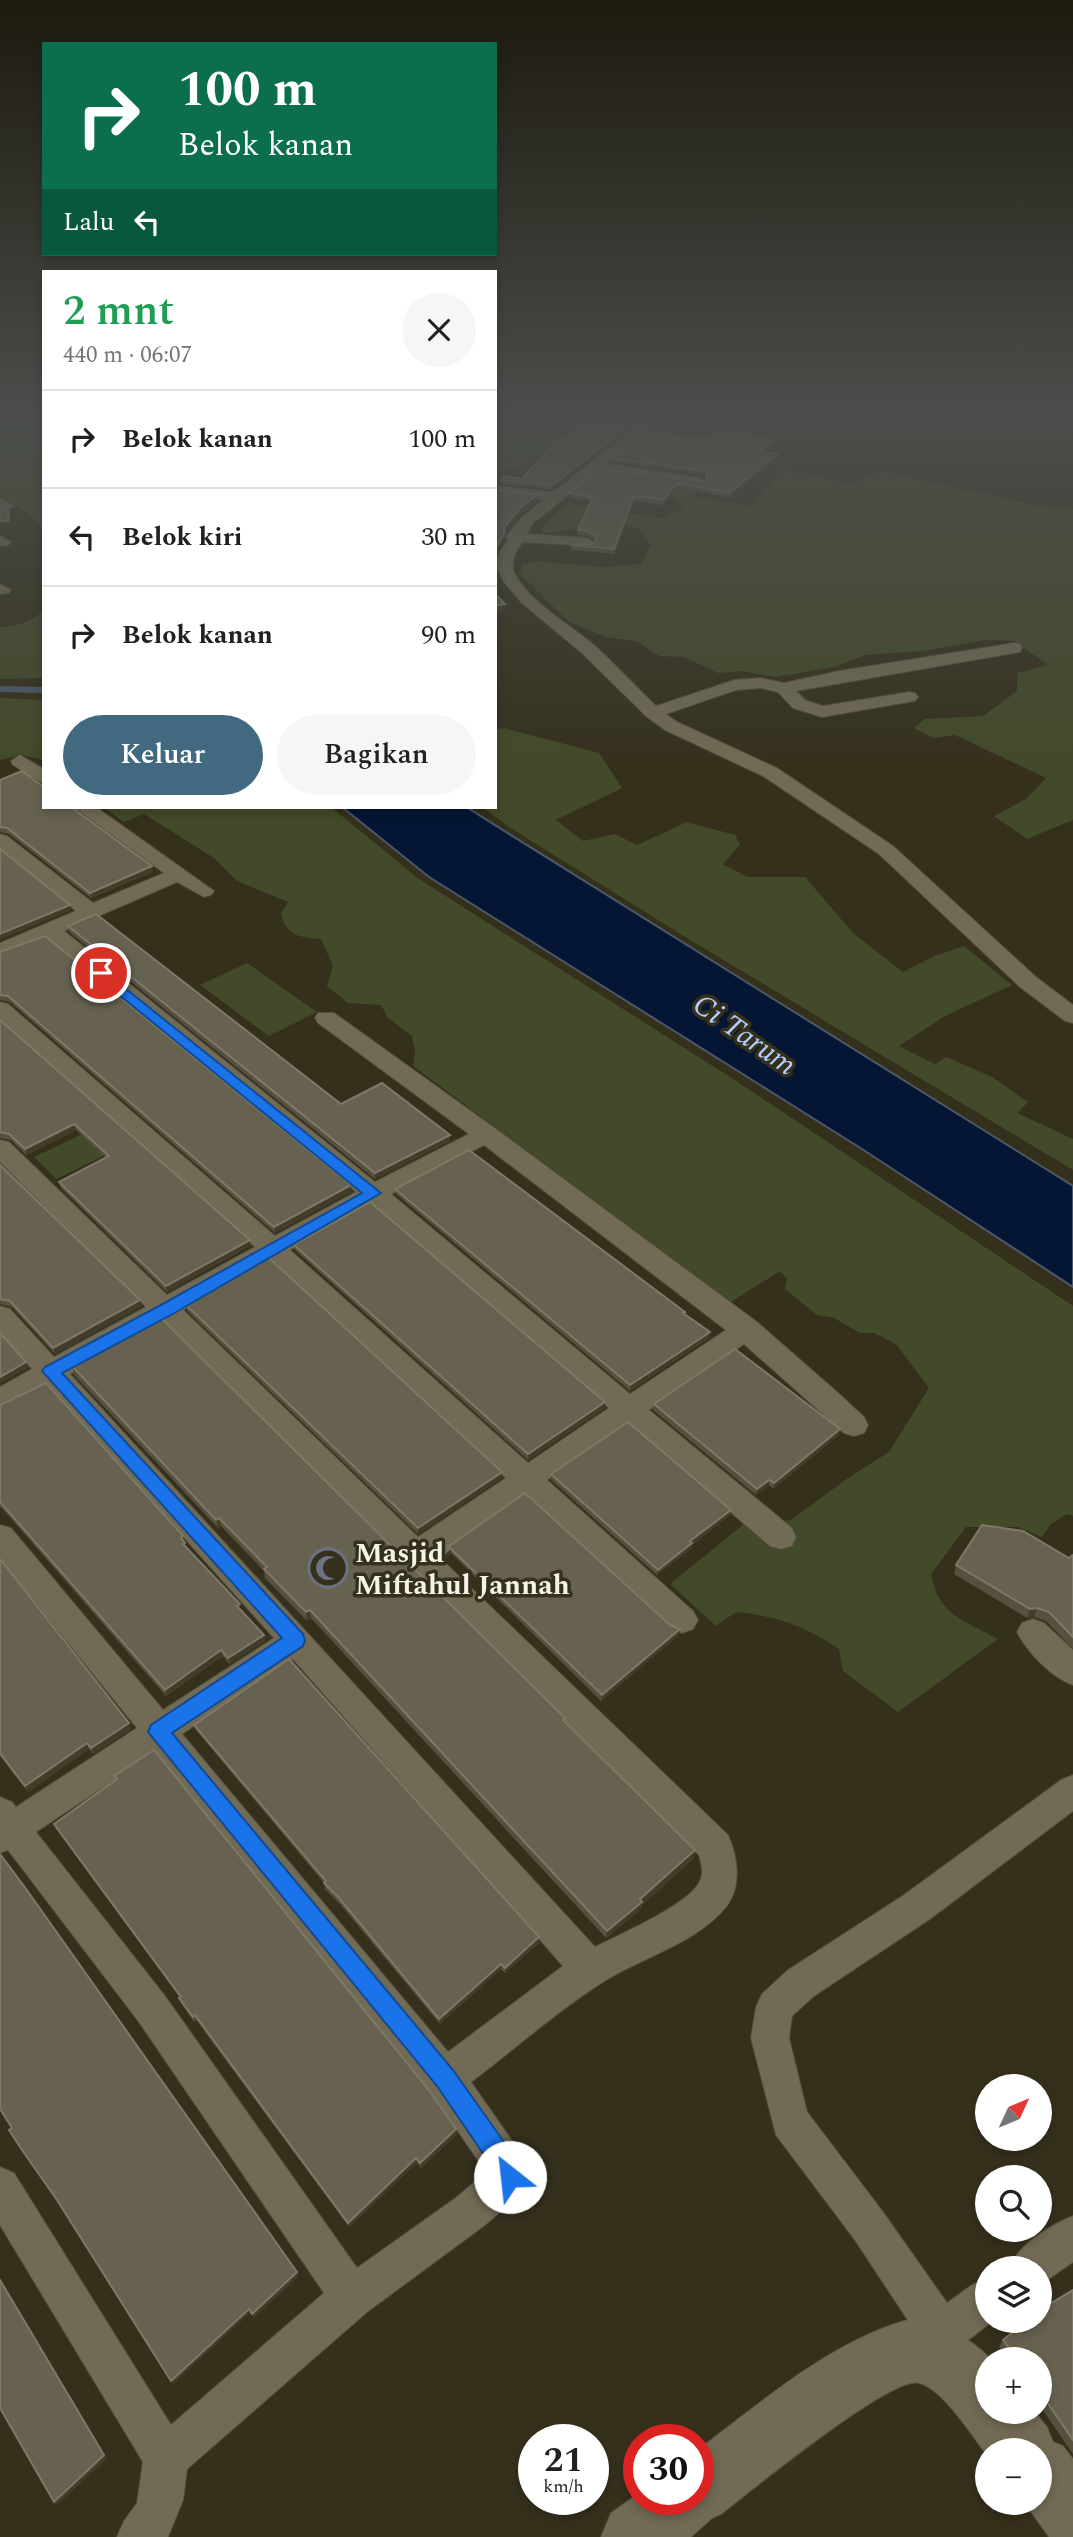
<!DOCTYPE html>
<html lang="id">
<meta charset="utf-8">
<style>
:root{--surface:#fff;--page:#f6f6f6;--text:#202124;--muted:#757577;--line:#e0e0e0;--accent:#416a80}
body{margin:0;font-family:Spectral,serif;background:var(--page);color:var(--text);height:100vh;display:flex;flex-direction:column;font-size:26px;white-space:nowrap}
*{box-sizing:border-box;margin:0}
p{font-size:23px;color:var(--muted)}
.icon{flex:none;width:38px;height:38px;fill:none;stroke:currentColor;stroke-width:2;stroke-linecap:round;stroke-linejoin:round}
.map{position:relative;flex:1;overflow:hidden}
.details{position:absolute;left:42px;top:270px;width:455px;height:539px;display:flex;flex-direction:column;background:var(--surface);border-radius:0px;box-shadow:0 4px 10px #0003}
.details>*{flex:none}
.top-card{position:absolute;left:42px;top:42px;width:455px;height:214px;border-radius:0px;box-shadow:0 4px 10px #0003;background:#0b6e4f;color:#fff;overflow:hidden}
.needle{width:46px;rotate:46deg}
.controls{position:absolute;left:975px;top:2074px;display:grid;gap:14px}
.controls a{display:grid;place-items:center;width:77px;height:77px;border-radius:50%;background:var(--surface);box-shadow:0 4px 10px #0003;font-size:35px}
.speed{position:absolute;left:518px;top:2424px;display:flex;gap:14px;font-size:35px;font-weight:700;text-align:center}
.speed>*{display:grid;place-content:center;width:91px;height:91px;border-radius:50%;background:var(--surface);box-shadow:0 4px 10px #0003;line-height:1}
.speed small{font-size:18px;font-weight:400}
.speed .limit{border:10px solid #d22;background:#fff;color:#111}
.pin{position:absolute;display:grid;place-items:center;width:60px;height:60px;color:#fff;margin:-30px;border:4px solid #fff;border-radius:50%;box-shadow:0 2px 7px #0007}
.me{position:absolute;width:77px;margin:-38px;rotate:331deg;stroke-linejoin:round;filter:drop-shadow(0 0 5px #0008)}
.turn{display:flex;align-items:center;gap:24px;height:147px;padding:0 21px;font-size:32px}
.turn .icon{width:91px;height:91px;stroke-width:2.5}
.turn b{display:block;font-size:49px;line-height:60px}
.then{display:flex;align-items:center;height:66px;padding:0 21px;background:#0003;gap:14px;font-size:26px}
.round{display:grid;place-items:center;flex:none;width:74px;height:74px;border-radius:37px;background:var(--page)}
.overview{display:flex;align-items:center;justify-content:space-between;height:119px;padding:0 21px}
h1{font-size:42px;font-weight:600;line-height:52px;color:#1e9e55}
.primary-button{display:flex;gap:14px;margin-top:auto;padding:14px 21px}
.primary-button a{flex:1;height:80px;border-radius:42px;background:var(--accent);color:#fff;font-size:28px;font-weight:600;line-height:80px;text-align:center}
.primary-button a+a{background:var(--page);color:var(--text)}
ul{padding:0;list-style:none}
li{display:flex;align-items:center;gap:21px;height:98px;padding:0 21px;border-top:2px solid var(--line)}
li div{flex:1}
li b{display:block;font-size:26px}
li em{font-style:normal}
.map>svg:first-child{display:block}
</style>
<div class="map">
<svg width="1073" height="2537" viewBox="0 0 1073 2537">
<rect width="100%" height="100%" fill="#35301c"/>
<!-- green -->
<g fill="#434a29">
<path d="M0 416H44V531C36 516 16 504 0 498Z"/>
<polygon points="495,416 553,416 531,418 510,427 522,433 561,440 552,450 525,465 495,473"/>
<polygon points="782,469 851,484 880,471 1045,507 1073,509 1073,820 1027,839 994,816 1026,799 1046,778 955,735 934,738 914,728 925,719 983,716 1017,691 1017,673 1047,665 1015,641 985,640 923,651 866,655 834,667 776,677 742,671 718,673 684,657 659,656 636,641 605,637 569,622 519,573 523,564 538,561 603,567 641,564 651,545 641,530 621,523 541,533 544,525 568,503 664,519 684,508 674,497 657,489 669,482 696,487 695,497 754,506 759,495"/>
<path d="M44 610V678L0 679V627C15 627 34 621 44 610Z"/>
<polygon points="0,698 44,700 44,760 21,755 0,760"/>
<polygon points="504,728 599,753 622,788 556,820 583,841 615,834 637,845 687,822 735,835 740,845 723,864 747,877 805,877 853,933 903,972 935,956 964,946 1012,985 945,1016 899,1046 935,1064 946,1057 992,1077 1028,1102 1017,1113 1073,1139 1073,1170 692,941 512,829 482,807 495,807 495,729"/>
<path d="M103 807H331L419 879 741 1084 1073 1306V1516L1067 1514 1051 1524 1042 1537 1018 1527H966L931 1574C938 1615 965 1621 998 1639L898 1712 843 1671 839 1649C805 1626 778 1616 736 1612L716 1626 670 1584 744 1524 791 1520 848 1478 889 1452 929 1388 896 1344 874 1333H860L834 1318 817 1315 785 1289 787 1279 780 1271 731 1302 413 1066 415 1052 412 1036 388 1018 381 1005 348 1003 327 986 333 966 321 939C300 937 287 937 281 914L288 902 237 881 214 858 144 814 124 822Z"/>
<polygon points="247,963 317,1012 269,1036 200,985"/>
<polygon points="110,1121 132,1142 56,1179 34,1157"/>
</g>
<!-- water -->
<polygon fill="#041634" stroke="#4c5869" stroke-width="2" points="342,807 466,807 1073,1186 1073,1287 862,1149 429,877"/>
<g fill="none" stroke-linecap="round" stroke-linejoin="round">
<!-- stream -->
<polyline stroke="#4c5869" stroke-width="6" points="0,689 44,690"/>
<!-- street casing -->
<g stroke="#514c3b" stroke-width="2">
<g id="street">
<path d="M640 416H654L623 451 607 464 697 477 702 478V484L598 471 533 523 527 534 587 538 595 543 592 546 522 542C516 552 510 561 514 572 525 599 572 626 594 645 615 664 635 686 656 706L734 680 761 678 784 683 839 671 1014 643 1020 644 1022 648 1020 652 1014 653 796 691 805 700 823 706 909 692 915 693 918 697 915 701 909 702 822 717 793 708 778 692 761 688 736 690 666 714 677 722 777 768 893 846 1036 977 1073 1005V1023L1065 1021 1020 987 879 854 763 776 665 730 647 717 583 654 522 603 504 582 497 569 498 556 508 539 506 537 522 517 544 500 495 494V486L553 492 613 445Z"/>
<polygon points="0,498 15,506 0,514"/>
<polygon points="0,536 11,542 8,545 0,546"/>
<polygon points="0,584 11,590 9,593 0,594"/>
<polygon points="20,755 44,769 44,784 13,765 11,761"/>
<path d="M74 807H96L214 891 211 895 204 897 177 882 64 931 375 1182 469 1134 318 1023 315 1018 318 1013H334L496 1129 757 1322 837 1392 864 1417 868 1425 864 1433 854 1436 844 1433 744 1344 649 1410 792 1528 796 1537 792 1546 781 1549 770 1546 628 1424 547 1480 693 1611 698 1620 693 1629 682 1633 671 1629 525 1495 438 1556 728 1835C738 1857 742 1887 726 1907 696 1944 642 1957 603 1982 557 2011 515 2049 471 2082L519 2151 530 2177 524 2191 485 2225 367 2312 187 2469 183 2500 168 2537H117L124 2521 137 2503 143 2462 0 2225V2167L14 2173 171 2425 324 2293 139 2022 8 1850 0 1853V1797L12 1802 16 1807 137 1728 0 1559V1525L11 1528 163 1710 274 1638 48 1386 0 1411V1387L32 1369 0 1333V1306L10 1309 54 1357 146 1307 0 1162V1140L9 1142 167 1295 255 1247 0 1021V1002L8 1004 275 1236 356 1192 47 939 0 957V943L76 911 0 850V834L7 836 93 903 164 873ZM484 1145 726 1330 630 1394 391 1194ZM371 1205 609 1408 528 1463 290 1250ZM270 1261 506 1478 418 1537 183 1310ZM162 1322 699 1855C701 1863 704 1873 700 1881 689 1905 620 1934 595 1947L70 1374ZM293 1659 563 1966 448 2052 182 1734ZM156 1752 431 2092 486 2172 457 2197 357 2268 165 1996 36 1832Z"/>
<path d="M1033 1619 1044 1623 1073 1650V1685C1052 1678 1027 1652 1017 1632L1022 1623Z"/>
<polygon points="1073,1775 1073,1811 930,1919 814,1996 792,2016 789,2038 807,2112 883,2212 947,2303 972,2285 987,2279 987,2320 994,2320 958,2348 951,2363 936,2369 921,2363 915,2348 919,2337 855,2240 776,2135 751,2038 756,2007 762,1994 788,1970 904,1895 1061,1780"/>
<path d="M1073 2216V2262L1040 2285V2268H1009C1019 2244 1049 2226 1073 2216Z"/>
</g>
</g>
<!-- secondary casing -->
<g stroke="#514c3b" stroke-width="2">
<path id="secondary" d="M911 2319C941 2323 969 2337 991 2359H987V2412H1035L1047 2427 1053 2442 1063 2446 1073 2459V2537H1049L1024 2502H1040V2450H987V2455C972 2436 943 2389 919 2383 892 2375 750 2492 721 2514L712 2518 691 2537H601L611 2513 639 2493V2499H698V2450C761 2402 834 2339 911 2319Z"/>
</g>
<!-- street -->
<use href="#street" fill="#716b55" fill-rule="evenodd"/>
<!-- secondary -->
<use href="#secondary" fill="#716b55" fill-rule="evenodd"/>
</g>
<!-- wall -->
<g fill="#56513e">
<polygon points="623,427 622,431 611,443 552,489 501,484 501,480 522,479"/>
<polygon points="704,440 773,440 773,445 764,452 778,459 728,498 677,487 663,505 634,501 614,554 571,550 571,545 592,544 596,541 588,536 578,535 578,530 591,501 569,498 569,493 599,469 706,481 706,475 613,462 613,458"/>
<polygon points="0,780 153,872 91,898 9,834 0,832"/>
<polygon points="68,926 341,1104 450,1135 450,1141 375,1179 69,932"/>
<polygon points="0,952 351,1185 351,1192 275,1233 10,1002 0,1000"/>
<polygon points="0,1020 250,1240 250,1246 167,1292 61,1188 59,1182 106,1158 76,1130 26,1155 11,1140 0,1138"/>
<polygon points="0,1162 1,1166 142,1306 55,1354 12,1307 0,1304"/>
<polygon points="395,1189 685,1312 685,1314 710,1332 709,1338 630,1391 396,1194"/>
<polygon points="294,1245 605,1408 528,1460 295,1250"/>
<polygon points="186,1305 502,1478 418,1534 187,1311"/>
<polygon points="72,1366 565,1723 695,1850 694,1858 642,1905 641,1909 606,1938 311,1618 307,1621 265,1578 264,1571 221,1526 218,1528 74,1375"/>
<polygon points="654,1404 839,1435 773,1489 769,1485 756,1495 653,1410"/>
<polygon points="0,1405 183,1536 186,1548 241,1610 264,1635 265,1641 229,1664 223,1656 166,1696 1,1507 0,1509"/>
<polygon points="551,1474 731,1510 730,1515 692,1545 692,1548 657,1575 551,1480"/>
<polygon points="525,1493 670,1625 680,1629 679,1635 601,1701 451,1553 445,1559 442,1556 442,1551"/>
<polygon points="1073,1555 1073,1649 1046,1621 1034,1617 1027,1618 954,1574 956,1565 1069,1558"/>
<polygon points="0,1559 131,1729 93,1754 89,1749 28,1792 0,1756"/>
<polygon points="194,1725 539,1943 505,1973 501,1969 440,2024 340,1904 325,1889 324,1883 196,1730"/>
<polygon points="114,1776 457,2134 421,2168 417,2163 349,2227 196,2020 194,2022 181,2003 180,1998 56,1829 54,1824 116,1780"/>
<polygon points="1073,2290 1073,2454 1040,2406 1040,2359 1007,2359 999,2347 1003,2340"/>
</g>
<!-- shaded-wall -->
<g fill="#423d29">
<polygon points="623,427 622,431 611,443 552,489 552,485"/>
<polygon points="773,440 773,445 760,456 760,451"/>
<polygon points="778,454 778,459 728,498 729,493"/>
<polygon points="677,483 677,487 663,505 663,500"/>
<polygon points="537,495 537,502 520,515 505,534 505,539 495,557 495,548 504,528 520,508"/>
<polygon points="634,496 634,501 614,554 614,549"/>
<polygon points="8,507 10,525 0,526 0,521"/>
<polygon points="505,604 505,612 495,613 495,606"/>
<polygon points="152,866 153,872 91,898 90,893"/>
<polygon points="70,905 71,910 0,940 0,934"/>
<polygon points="74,1124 76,1130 26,1155 25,1149"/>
<polygon points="450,1135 450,1141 375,1179 375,1173"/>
<polygon points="351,1185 351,1192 275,1233 274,1227"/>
<polygon points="250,1240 250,1246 167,1292 166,1286"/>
<polygon points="140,1300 142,1306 55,1354 53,1348"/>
<polygon points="710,1332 709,1338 630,1391 630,1385"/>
<polygon points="26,1362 28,1368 0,1384 0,1377"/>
<polygon points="605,1402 605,1408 528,1460 528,1454"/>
<polygon points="840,1429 839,1435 773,1489 774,1483"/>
<polygon points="502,1472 502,1478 418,1534 418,1528"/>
<polygon points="769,1480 769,1485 756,1495 757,1489"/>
<polygon points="731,1510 730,1515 692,1545 692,1548 657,1575 658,1570 690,1541"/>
<polygon points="219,1518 221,1526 218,1528 216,1520"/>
<polygon points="450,1548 451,1553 445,1559 445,1553"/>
<polygon points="1037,1608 1034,1617 1027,1618 1030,1609"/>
<polygon points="310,1610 311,1618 307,1621 306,1612"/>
<polygon points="680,1629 679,1635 601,1701 602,1695"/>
<polygon points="264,1635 265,1641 229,1664 228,1658"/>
<polygon points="221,1650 223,1656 166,1696 165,1690"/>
<polygon points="129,1723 131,1729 93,1754 91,1748"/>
<polygon points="87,1743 89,1749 28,1792 25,1786"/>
<polygon points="695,1850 694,1858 642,1905 641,1909 606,1938 607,1931"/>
<polygon points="539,1937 539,1943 505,1973 505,1968"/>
<polygon points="501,1964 501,1969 440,2024 439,2019"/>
<polygon points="456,2129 457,2134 421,2168 420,2163"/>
<polygon points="416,2158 417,2163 349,2227 348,2223"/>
<polygon points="297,2272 298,2277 254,2318 252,2314"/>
<polygon points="0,2279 107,2459 56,2506 54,2502"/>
<polygon points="249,2309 250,2313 173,2384 171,2381"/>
</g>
<!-- building -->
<g fill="#676250" stroke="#7d7967" stroke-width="2">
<polygon points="583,421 623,427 611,439 552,485 501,480 504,476 522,479 547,451"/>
<polygon points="719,429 773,440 760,451 778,454 729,493 677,483 663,500 634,496 614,549 571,545 592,544 597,540 596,536 588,531 578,530 593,497 569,493 599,469 707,481 706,471 613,458 642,430 704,440"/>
<polygon points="495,490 537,495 520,508 504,528 505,532 495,549 495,506 498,503 495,503"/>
<polygon points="8,507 9,521 0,521 0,511"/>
<polygon points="495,594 505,604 495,606"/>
<polygon points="22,771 44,787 44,807 71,807 152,866 90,893 7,828 0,827 0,780"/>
<polygon points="0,849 70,905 0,934"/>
<polygon points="96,914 341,1104 382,1083 450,1135 375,1173 68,926"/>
<polygon points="45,936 351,1185 274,1227 8,996 0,995 0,952"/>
<polygon points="0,1020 250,1240 166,1286 59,1182 109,1156 74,1124 25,1149 9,1134 0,1132"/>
<polygon points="469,1150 685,1312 683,1313 710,1332 630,1385 395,1189"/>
<polygon points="0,1165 140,1300 53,1348 10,1301 0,1299"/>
<polygon points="370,1202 605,1402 528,1454 294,1245"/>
<polygon points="269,1258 502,1472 418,1528 186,1305"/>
<polygon points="160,1317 565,1718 563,1720 695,1850 640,1899 642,1902 607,1931 310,1610 306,1612 264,1569 267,1567 219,1518 216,1520 72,1366"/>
<polygon points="0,1333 26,1362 0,1377"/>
<polygon points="735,1349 840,1429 774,1483 769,1480 757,1489 654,1404"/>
<polygon points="46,1383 183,1536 181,1538 185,1543 183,1544 240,1604 237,1606 264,1635 228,1658 221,1650 165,1690 0,1502 0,1405"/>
<polygon points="628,1422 731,1510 690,1541 692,1543 658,1570 551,1474"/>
<polygon points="525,1493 670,1625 680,1629 602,1695 450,1548 445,1553 442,1551"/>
<polygon points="982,1525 1023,1531 1069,1558 1073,1555 1073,1637 1049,1612 1037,1608 1030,1609 956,1565"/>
<polygon points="0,1559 129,1723 91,1748 87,1743 25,1786 0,1753"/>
<polygon points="289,1659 539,1937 505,1968 501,1964 439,2019 339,1898 324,1883 326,1881 194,1725"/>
<polygon points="154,1750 428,2089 456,2129 420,2163 416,2158 348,2223 195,2015 193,2017 179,1998 181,1997 54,1824 117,1779 114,1776"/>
<polygon points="0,1854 24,1886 297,2272 252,2314 249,2309 171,2381 57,2200 22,2150 9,2130 12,2128 0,2109"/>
<polygon points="0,2280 104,2455 54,2502 0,2408"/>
<polygon points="1073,2290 1073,2440 1040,2392 1040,2359 1017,2359 1003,2340 1028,2320 1040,2320 1040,2311 1048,2305"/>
</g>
<!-- sky -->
<linearGradient id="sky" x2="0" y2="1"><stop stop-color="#1d1a0f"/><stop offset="0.54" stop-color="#4b4e4b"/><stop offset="1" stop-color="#4b4e4b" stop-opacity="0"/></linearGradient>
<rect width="1073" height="771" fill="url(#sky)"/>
<!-- route -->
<polygon fill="#1a73e8" stroke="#114b97" stroke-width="2" points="101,969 381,1193 171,1315 62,1373 303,1634 305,1640 303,1646 172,1733 453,2070 514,2156 522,2177 518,2186 510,2189 501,2186 495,2171 437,2086 148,1732 151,1725 282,1638 42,1371 45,1367 159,1306 362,1193 96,976 94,973"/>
<!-- icons -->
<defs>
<g id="mosque-ring" transform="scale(2.0125)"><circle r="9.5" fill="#35301c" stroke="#6b7280" stroke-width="1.5"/><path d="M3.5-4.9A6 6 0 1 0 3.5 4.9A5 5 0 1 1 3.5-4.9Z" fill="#6b7280"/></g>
</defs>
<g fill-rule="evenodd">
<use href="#mosque-ring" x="328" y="1568"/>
</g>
<g text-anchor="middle" stroke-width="7" stroke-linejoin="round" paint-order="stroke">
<!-- poi labels -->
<g font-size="28" font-weight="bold" fill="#f5f2e6" stroke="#35301c" text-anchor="start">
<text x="355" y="1562">Masjid<tspan x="355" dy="32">Miftahul Jannah</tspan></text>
</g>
<!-- water labels -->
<g font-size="30" font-style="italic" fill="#afcdfe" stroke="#35301c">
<text transform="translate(745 1034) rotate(35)" y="10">Ci Tarum</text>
</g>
</g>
</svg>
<div class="controls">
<a><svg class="needle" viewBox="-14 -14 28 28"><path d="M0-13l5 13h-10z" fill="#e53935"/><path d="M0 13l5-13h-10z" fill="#757577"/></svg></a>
<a><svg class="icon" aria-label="search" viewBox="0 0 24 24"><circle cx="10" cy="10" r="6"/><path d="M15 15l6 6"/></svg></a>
<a><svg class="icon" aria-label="layers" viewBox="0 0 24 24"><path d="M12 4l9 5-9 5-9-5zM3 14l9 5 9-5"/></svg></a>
<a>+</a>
<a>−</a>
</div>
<div class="speed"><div>21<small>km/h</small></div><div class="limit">30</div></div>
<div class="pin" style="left:101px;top:973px;background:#d93025"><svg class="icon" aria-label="arrive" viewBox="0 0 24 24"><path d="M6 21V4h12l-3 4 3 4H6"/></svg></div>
<svg class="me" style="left:510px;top:2177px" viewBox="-20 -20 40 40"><circle r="19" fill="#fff"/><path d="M0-13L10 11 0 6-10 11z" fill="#1a73e8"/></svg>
<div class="top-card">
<div class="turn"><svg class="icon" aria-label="right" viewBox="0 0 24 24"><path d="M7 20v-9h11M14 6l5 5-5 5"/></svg><div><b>100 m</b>Belok kanan</div></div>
<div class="then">Lalu<svg class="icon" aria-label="left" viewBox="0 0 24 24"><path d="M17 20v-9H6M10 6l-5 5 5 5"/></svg></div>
</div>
<section class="details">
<div class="overview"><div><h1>2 mnt</h1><p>440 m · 06:07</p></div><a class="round"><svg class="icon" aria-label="close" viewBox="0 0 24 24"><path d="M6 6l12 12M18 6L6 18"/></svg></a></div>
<ul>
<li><svg class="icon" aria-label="right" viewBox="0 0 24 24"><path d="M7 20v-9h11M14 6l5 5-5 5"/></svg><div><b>Belok kanan</b></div><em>100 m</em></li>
<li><svg class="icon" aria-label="left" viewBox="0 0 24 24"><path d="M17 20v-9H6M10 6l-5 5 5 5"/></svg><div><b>Belok kiri</b></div><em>30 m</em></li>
<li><svg class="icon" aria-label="right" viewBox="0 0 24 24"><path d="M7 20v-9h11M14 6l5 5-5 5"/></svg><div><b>Belok kanan</b></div><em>90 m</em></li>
</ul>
<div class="primary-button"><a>Keluar</a><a>Bagikan</a></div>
</section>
</div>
